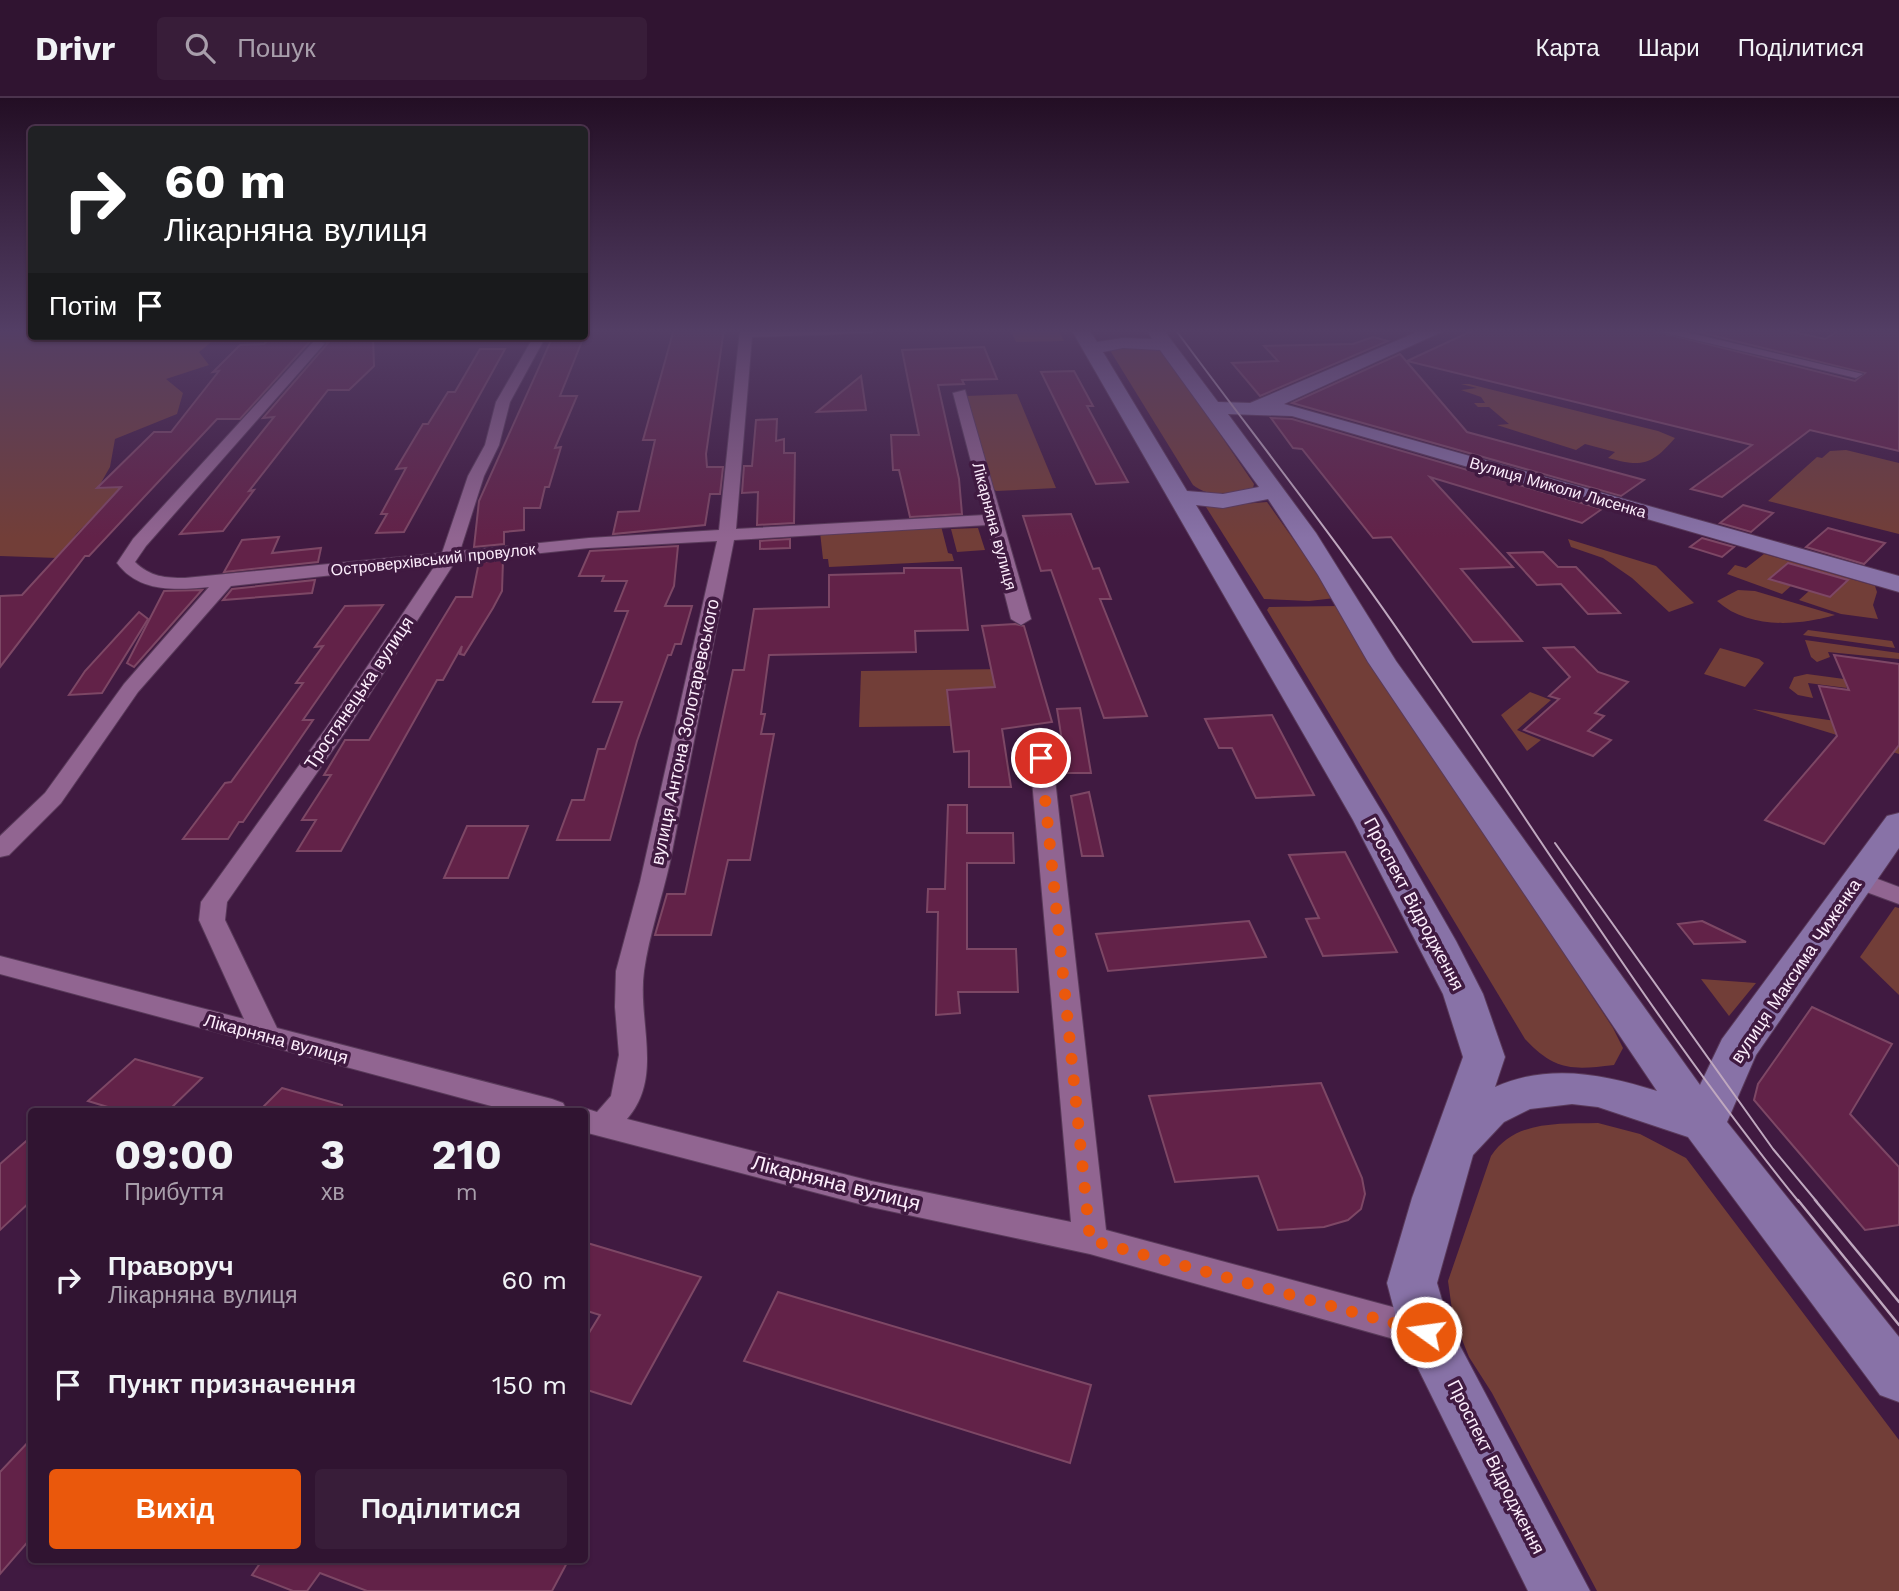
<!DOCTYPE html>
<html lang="uk">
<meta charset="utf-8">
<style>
:root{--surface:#301431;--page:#381d39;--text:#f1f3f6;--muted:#a89eab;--line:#4b334d;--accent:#ea580c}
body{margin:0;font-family:"Work Sans",sans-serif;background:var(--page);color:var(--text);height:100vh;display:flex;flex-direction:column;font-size:26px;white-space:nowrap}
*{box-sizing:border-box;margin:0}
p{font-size:23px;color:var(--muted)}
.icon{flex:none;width:38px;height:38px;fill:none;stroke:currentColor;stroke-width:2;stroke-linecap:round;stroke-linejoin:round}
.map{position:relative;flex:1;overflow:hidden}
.panel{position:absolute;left:28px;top:1010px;width:560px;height:455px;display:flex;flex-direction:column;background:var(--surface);border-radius:7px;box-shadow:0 2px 5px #0004,0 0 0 2px var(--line)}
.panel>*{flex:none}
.banner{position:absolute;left:28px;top:28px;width:560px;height:214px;border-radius:7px;box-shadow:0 2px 5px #0004,0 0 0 2px var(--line);background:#202124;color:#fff;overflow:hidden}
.pin{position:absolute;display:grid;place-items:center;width:60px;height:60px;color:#fff;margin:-30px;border:4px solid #fff;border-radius:50%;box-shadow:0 2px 7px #0007}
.me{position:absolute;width:77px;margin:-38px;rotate:284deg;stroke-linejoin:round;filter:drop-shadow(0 0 5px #0008)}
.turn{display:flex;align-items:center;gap:24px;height:147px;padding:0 21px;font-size:32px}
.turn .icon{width:91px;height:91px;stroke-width:2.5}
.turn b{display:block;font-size:49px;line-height:60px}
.then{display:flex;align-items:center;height:66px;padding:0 21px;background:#0003;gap:14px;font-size:26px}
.eta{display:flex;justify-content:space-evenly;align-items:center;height:119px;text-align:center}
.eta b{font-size:42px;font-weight:700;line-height:49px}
.primary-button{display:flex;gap:14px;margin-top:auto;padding:14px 21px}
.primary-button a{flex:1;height:80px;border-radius:7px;background:var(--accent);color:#fff;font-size:28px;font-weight:700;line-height:80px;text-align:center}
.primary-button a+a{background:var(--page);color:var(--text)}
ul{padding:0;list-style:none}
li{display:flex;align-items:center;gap:21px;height:105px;padding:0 21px}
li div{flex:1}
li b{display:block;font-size:26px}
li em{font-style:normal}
header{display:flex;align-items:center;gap:42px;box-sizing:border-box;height:98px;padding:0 35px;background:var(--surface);border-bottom:2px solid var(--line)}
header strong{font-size:33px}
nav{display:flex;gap:38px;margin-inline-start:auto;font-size:24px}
.search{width:490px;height:63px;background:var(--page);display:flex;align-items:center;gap:18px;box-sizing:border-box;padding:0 24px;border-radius:7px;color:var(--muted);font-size:26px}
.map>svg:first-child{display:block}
</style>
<header>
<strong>Drivr</strong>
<div class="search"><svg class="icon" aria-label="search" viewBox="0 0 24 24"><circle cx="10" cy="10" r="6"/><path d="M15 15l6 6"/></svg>Пошук</div>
<nav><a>Карта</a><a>Шари</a><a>Поділитися</a></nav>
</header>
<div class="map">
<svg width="1899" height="1493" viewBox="0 0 1899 1493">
<rect width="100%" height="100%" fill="#401a41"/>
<!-- green -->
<g fill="#723e38">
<polygon points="0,231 31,231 32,238 149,238 147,243 219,238 199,254 209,267 166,281 183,295 177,316 115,341 110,369 98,390 124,389 77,435 58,460 0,458"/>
<polygon points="1010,231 1058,231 1064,243 1016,244"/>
<path d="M1114 249 1161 250 1254 386 1253 390C1236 398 1209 400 1193 387L1111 254Z"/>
<path d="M1461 286H1469L1658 333 1675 340C1651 368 1641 369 1608 360L1615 354 1585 346 1576 352 1497 327 1509 326 1489 309H1478L1474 305H1485L1481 299 1461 292 1477 290Z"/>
<polygon points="1017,296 1056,390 996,393 990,388 966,298"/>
<polygon points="1846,352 1899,365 1899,436 1768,403 1817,359 1822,360 1830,353"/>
<polygon points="1267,404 1335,500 1309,503 1264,501 1206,409"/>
<polygon points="941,428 948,455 952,456 954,463 829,469 828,461 823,461 820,434"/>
<polygon points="978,430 985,452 957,454 951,431"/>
<polygon points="1568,441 1656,468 1694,505 1669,514 1632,480 1603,460 1571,449"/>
<polygon points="1764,456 1875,488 1877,494 1873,507 1878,521 1841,516 1799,502 1809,493 1830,499 1843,486 1770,481 1791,488 1782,496 1727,476 1735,467 1746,470"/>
<path d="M1738 492 1755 493 1835 517C1797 528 1748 531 1717 503Z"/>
<path d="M1336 508 1613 930 1623 950 1614 967C1572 972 1555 973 1525 941L1267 512 1269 509Z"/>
<polygon points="1808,532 1892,543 1895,550 1803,537"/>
<polygon points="1805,542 1899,555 1899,561 1828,554 1830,559 1817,564 1811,559"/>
<polygon points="1720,550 1759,561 1764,565 1745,589 1704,576"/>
<polygon points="1005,571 1033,627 859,629 861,573"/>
<polygon points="1807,576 1844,581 1847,590 1808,585 1813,600 1798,597 1789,590 1794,579"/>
<polygon points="1530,594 1551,602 1517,632 1541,642 1527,653 1501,617"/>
<polygon points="1752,611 1899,632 1899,656"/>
<polygon points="1895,809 1899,810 1899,897 1860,859"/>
<polygon points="1701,881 1756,885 1729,918"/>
<path d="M1598 1025 1640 1036 1686 1060 1899 1342V1493H1597L1492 1295 1469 1259 1453 1219 1448 1183 1491 1058C1515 1022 1558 1026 1598 1025Z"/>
</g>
<!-- building -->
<g fill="#622248" stroke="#7d4765" stroke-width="2">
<polygon points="674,231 724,231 706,356 707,369 723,369 720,396 710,396 705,427 613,436 618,414 639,413 655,342 643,342"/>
<polygon points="1476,231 1647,231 1855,283 1865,275 1686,231 1779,231 1825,241 1841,231 1899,231 1899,353 1810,332 1722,399 1691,391 1752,347 1407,263"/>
<polygon points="273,238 373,238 374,268 349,292 328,292 249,393 254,392 223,433 180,436 274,319 263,320 328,245 313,240 240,321 217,321 89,458 85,458 0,569 0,498 22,497 121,389 97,390 154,334 171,334 219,273 213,274 240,247 264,246"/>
<polygon points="553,238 584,238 560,298 577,298 555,350 561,349 549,389 545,389 540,410 524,410 524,432 504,434 504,446 474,449 479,403"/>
<polygon points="1373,239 1388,243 1260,298 1232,265 1278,263 1264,248 1353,246"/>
<polygon points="984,249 997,281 962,282 964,286 938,287 959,381 962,416 910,419 899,372 893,372 891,337 919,337 902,252"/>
<polygon points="480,251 505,251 404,434 376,435 387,416 381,416 406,370 396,371 423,326 428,326 448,294 455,294"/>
<polygon points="1400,256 1467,334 1644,382 1621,398 1292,305"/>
<polygon points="1074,273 1093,308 1087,308 1128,384 1096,386 1041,274"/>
<polygon points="861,278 866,312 817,314"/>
<polygon points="1271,320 1292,321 1602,411 1582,425 1430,379 1513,469 1461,471 1522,543 1473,544 1391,439 1373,440 1302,351 1293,350"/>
<polygon points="777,321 776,343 784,341 784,355 795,355 794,425 757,427 758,394 742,395 744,368 752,368 756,322"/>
<polygon points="1743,407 1773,415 1751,434 1720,425"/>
<polygon points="1071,416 1093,471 1099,470 1111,501 1100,501 1147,618 1104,620 1051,472 1041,473 1023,418"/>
<polygon points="1828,430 1865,440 1885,445 1864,466 1806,449"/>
<polygon points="279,439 272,455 321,450 318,464 224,474 242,442"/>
<polygon points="1702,440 1734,449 1722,459 1690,449"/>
<polygon points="790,441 790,450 760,451 760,443"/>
<polygon points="678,448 674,488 665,508 692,508 681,546 675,546 671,557 668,557 637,643 610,742 557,742 572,702 584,702 598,651 605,651 622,604 593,604 628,513 615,513 627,483 602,483 604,478 579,478 590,453"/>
<polygon points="1543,454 1558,469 1576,469 1620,515 1588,516 1561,486 1537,487 1508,455"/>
<polygon points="503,462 502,493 493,510 464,557 460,556 462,548 443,582 437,582 341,753 297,753 316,722 302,722 331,677 324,677 345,642 369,642 456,499 472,499 479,464"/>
<polygon points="1788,465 1848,482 1830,499 1769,481"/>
<polygon points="904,470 961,470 968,532 915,533 916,554 769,557 761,616 765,616 761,636 774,636 750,762 728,762 711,837 655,837 667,796 685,796 733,572 744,572 754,511 829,509 829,477 904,475"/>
<polygon points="315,482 312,495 223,502 232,491"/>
<polygon points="202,492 134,569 127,565 164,493"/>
<polygon points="383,507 303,622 313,622 243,724 239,724 228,741 183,741 225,685 231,684 303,585 296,585 323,548 315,549 345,508"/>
<polygon points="139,514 148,521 102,595 69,597 85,573"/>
<polygon points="1015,526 1024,528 1052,624 1002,631 1011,689 969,689 969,653 954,654 947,592 995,589 982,528"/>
<polygon points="1574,549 1598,574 1628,584 1595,615 1604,618 1588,633 1611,642 1593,658 1524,632 1559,601 1549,598 1570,579 1544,550"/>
<polygon points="1834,557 1899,566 1899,647 1824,746 1765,722 1837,638 1819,588 1849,592"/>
<polygon points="1080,610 1091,675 1067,675 1057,611"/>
<polygon points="1272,617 1314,697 1256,700 1232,650 1219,650 1205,621"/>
<polygon points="1089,694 1103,758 1082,758 1071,698"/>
<polygon points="948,707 967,707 967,735 1013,735 1014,765 967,765 967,851 1016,851 1018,894 958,894 960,915 936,917 938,814 927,814 928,791 945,791"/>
<polygon points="467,728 528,728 508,780 444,780"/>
<polygon points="1345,754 1397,854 1323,858 1306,821 1319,820 1289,757"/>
<polygon points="1249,823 1266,859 1108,873 1096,836"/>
<polygon points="1702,823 1746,844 1694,846 1678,826"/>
<polygon points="1812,909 1892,946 1850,1016 1899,1069 1899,1127 1865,1132 1754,1002 1758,986"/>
<polygon points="135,961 202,980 168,1013 121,1013 88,1003"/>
<polygon points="1321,985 1362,1080 1365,1096 1361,1111 1348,1122 1324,1129 1278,1132 1258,1078 1175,1084 1149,998"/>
<polygon points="282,990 342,1007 341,1013 259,1013"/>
<polygon points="32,1038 32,1102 0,1132 0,1066"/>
<polygon points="584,1144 701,1179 631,1306 584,1291 584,1243 600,1217 584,1212"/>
<polygon points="778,1194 1091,1287 1070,1365 744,1263"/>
<polygon points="32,1340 32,1439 0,1476 0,1374"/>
<polygon points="263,1461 569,1461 552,1493 367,1493 320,1475 307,1493 293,1493 252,1477"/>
</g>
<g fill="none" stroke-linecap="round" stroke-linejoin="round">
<!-- street casing -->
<g stroke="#593a5a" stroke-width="2">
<g id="street">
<path d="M740 231H877L871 235 752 239 736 431 985 417 953 295 965 292 1031 521 1021 527 1011 521 987 427 734 442C713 549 691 657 670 764 662 800 649 837 644 873 637 923 664 979 627 1021L871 1083 1071 1124 1028 637 1039 630 1047 632 1050 637 1106 1132 1426 1218 1439 1223 1444 1234 1439 1245 1426 1250 1090 1156 871 1109 584 1034V1013H574L584 1010 597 1014 611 998 619 957 615 909 616 873 640 784 717 443 589 450 455 464 346 633 227 804 225 822 277 930 552 1001 563 1005 567 1013H510L0 876V858L244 921 199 822 201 804 326 630 436 466 231 488 138 594 61 705 9 757 0 759V738L45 695 124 586 209 489C176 492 139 495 117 465L133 441 315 242 325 245 146 448 135 464C150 479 166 480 185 480L442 455 468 378 485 347 496 304 534 238H546L510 304 499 347 484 378 460 453 589 440 719 432Z"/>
<polygon points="1649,231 1673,231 1863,276 1856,280"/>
<polygon points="1859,774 1899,789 1899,806 1850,788 1846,782 1850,776"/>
</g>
</g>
<!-- secondary casing -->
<g stroke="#593a5a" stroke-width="2">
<path id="secondary" d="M1071 231H1089L1097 244 1123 240 1152 241 1146 231H1163L1218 304 1250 305 1424 231H1448L1284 306 1899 478V494L1292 318 1228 316 1316 435 1396 563 1700 987 1722 941 1887 718 1899 715V750L1756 957 1727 1024 1899 1239V1304L1880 1297 1688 1039 1598 1009 1572 1006 1530 1011 1504 1024 1473 1057 1437 1185 1450 1229 1590 1493H1528L1400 1234 1387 1185 1412 1100 1463 959 1443 896 1353 722ZM1123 250 1160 252 1259 389 1223 396 1187 393 1103 254ZM1268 401 1318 477 1368 564 1657 993C1603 976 1549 965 1495 989L1505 959 1483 896 1456 843 1387 722 1196 407 1223 410Z"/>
</g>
<!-- street -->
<use href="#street" fill="#916591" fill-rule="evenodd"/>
<!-- secondary -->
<use href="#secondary" fill="#8872a7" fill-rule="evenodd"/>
<!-- tram-far1 -->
<g stroke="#bfa8bf" stroke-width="2">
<path d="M1175 231C1257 342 1344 451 1421 566 1545 746 1661 934 1799 1104"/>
<polyline points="1555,745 1773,1051 1817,1104"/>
</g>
<!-- tram -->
<g stroke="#bfa8bf" stroke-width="2.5">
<polyline points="1798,1102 1899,1227"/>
<polyline points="1815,1102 1899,1204"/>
</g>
</g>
<!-- sky -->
<linearGradient id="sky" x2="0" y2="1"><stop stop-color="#230e24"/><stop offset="0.53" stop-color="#533e65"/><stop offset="1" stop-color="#533e65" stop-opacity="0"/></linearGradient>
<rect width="1899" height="440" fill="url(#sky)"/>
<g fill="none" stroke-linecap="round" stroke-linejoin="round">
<!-- route -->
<polyline stroke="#ea580c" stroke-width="12" stroke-dasharray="0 21.6" points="1041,660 1090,1142 1426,1234"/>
</g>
<g text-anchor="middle" stroke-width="7" stroke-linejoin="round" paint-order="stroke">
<!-- far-street labels -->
<g font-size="16" fill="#fcedfc" stroke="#401a41">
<text transform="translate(1558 389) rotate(16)" y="6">Вулиця Миколи Лисенка</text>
<text transform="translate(995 428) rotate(75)" y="6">Лікарняна вулиця</text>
<text transform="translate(433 461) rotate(-6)" y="6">Островерхівський провулок</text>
</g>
<!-- street labels -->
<g font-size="18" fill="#fcedfc" stroke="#401a41">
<text transform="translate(359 595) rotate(-56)" y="6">Тростянецька вулиця</text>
<text transform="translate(685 634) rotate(-78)" y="6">вулиця Антона Золотаревського</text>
<text transform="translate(1414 806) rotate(62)" y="6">Проспект Відродження</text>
<text transform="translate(1796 873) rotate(-56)" y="6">вулиця Максима Чиженка</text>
<text transform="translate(276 941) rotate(15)" y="6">Лікарняна вулиця</text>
<text transform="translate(1496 1369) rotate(63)" y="6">Проспект Відродження</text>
</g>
<!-- near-street labels -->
<g font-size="21" fill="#fcedfc" stroke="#401a41">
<text transform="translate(836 1085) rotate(14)" y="7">Лікарняна вулиця</text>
</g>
</g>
</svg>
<div class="pin" style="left:1041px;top:660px;background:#d93025"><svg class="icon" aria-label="arrive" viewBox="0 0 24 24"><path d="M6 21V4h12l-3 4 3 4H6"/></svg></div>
<svg class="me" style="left:1426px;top:1234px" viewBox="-20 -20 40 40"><circle r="17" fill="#ea580c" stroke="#fff" stroke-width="3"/><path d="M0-11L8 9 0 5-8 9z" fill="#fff"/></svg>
<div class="banner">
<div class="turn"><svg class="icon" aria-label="right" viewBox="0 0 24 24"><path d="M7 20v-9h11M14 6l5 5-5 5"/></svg><div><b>60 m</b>Лікарняна вулиця</div></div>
<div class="then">Потім<svg class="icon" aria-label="arrive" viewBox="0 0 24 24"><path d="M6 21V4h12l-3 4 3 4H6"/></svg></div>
</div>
<section class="panel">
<div class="eta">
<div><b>09:00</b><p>Прибуття</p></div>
<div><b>3</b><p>хв</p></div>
<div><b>210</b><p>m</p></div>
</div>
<ul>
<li><svg class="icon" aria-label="right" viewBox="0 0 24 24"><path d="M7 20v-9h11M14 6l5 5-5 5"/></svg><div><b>Праворуч</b><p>Лікарняна вулиця</p></div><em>60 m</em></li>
<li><svg class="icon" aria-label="arrive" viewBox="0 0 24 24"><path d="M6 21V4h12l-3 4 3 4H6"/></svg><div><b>Пункт призначення</b></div><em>150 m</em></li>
</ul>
<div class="primary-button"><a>Вихід</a><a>Поділитися</a></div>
</section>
</div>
